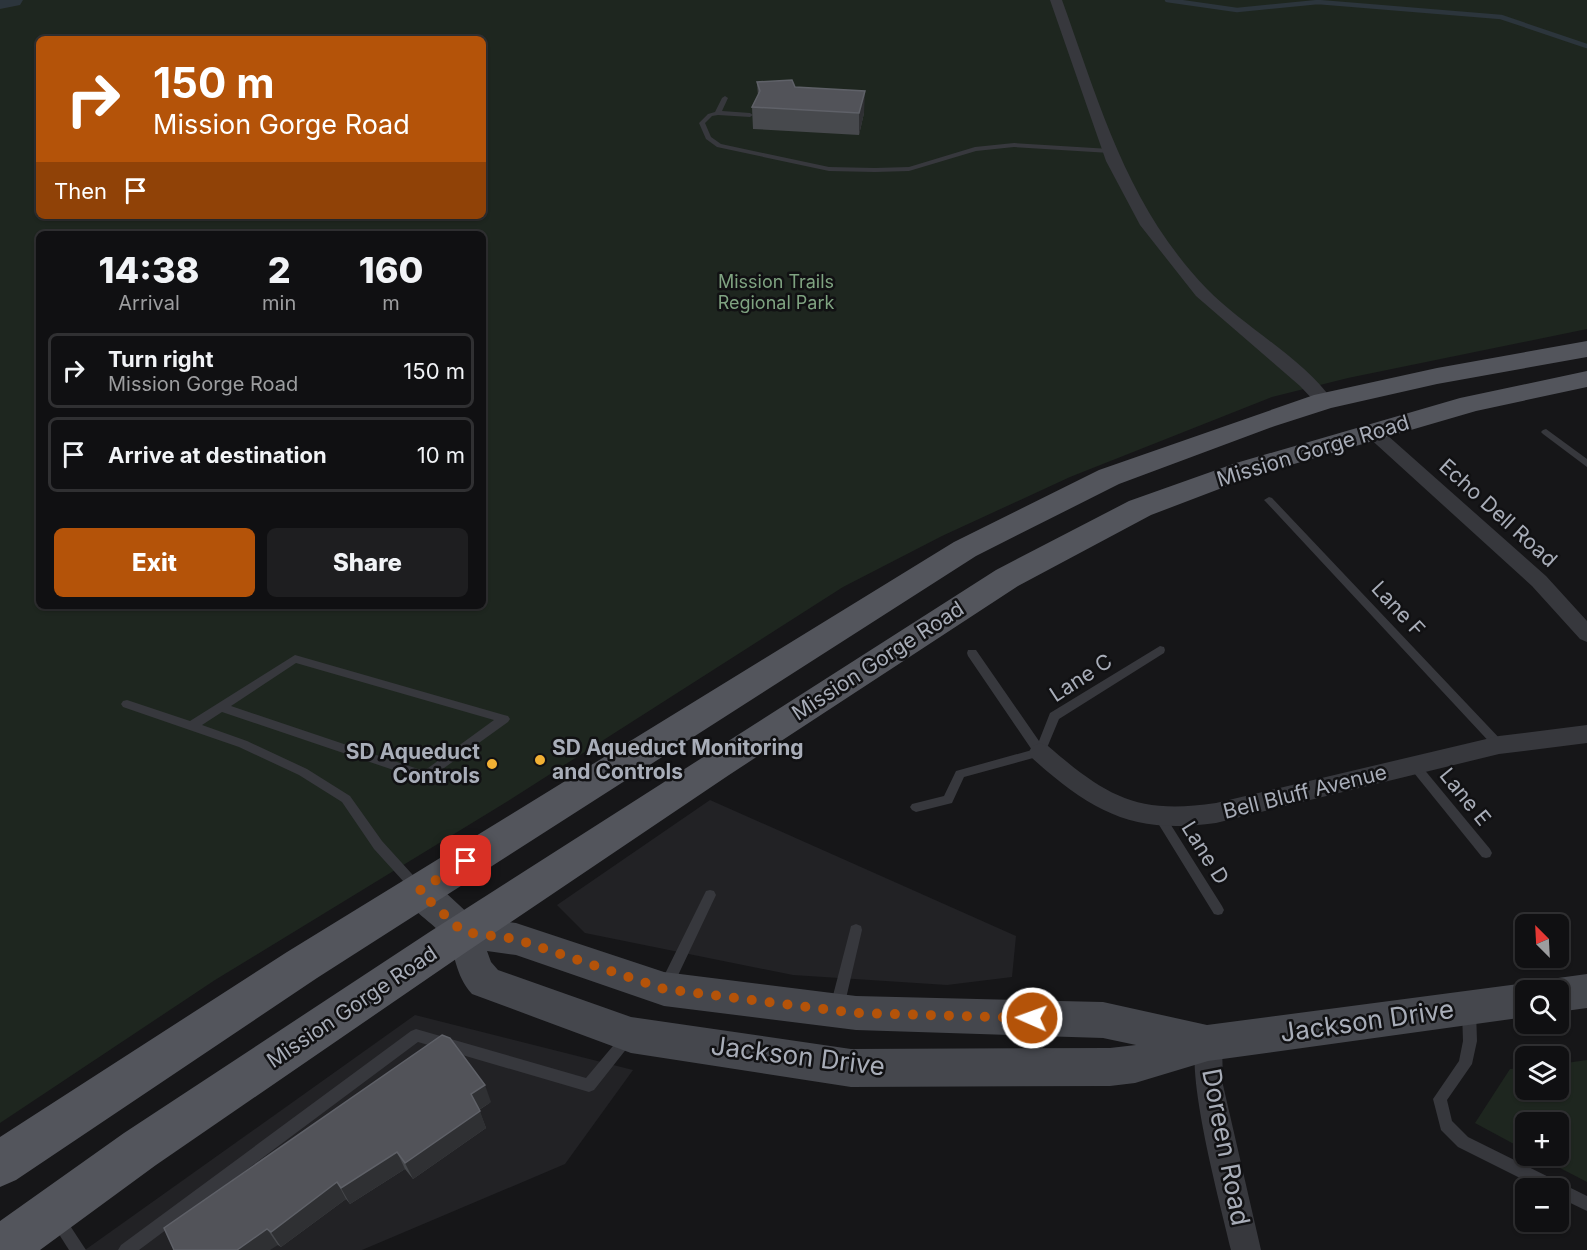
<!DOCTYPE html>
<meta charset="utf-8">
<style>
:root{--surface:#101012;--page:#1e1e20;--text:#f1f3f6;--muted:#9c9d9f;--line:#303032;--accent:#b45309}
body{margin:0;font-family:Inter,sans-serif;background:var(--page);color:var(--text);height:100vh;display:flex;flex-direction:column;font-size:22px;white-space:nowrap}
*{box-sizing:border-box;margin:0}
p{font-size:20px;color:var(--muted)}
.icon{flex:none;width:33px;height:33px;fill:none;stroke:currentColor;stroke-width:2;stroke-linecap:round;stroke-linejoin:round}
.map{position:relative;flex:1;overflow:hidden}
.panel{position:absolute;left:36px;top:231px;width:450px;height:378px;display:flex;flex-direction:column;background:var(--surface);border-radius:9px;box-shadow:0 2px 4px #0004,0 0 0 2px var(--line)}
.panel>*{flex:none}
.top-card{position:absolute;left:36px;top:36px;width:450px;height:183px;border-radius:9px;box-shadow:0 2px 4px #0004,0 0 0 2px var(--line);background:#b45309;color:#fff;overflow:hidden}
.needle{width:39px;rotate:336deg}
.fabs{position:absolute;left:1515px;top:914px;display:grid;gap:12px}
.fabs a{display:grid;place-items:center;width:54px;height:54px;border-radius:9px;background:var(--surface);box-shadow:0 2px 4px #0004,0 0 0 2px var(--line);font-size:30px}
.pin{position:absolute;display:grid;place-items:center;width:51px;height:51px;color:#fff;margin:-26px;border-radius:12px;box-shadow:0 3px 9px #0006}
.me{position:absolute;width:66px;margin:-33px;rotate:272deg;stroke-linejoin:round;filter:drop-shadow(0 0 4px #0008)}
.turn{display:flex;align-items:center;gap:21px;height:126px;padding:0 18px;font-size:27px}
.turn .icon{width:78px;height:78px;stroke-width:2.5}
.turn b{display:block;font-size:42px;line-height:51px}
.then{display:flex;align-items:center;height:57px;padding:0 18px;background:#0003;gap:12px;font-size:22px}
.eta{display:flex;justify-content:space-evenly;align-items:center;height:102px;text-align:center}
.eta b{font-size:36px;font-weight:800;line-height:42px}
.action{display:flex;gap:12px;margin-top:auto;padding:12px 18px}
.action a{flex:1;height:69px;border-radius:9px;background:var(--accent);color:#fff;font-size:24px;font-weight:800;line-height:69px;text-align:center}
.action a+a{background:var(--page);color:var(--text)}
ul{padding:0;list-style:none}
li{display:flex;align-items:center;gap:18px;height:75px;margin:0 12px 9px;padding:0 6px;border:3px solid var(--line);border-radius:9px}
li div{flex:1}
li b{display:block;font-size:22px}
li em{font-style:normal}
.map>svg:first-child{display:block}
</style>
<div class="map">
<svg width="1587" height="1250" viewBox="0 0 1587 1250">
<rect width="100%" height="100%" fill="#161618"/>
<!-- built -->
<g fill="#222225">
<polygon points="710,800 1016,936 1012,977 947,985 793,975 585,933 557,905"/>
<polygon points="415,1015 633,1070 565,1164 362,1250 85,1250"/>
</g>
<!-- green -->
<g fill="#1e261f" fill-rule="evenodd">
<path d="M0 0H1587V329L1348 378 1272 397 1070 477 942 536 843 587 508 801 215 980 0 1123ZM39 39H483V216H39ZM39 234H483V606H39Z"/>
<polygon points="1587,1060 1587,1182 1535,1155 1558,1155 1558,1122 1526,1122 1525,1150 1475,1123 1510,1069 1525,1068 1526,1089 1558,1089 1559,1064"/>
</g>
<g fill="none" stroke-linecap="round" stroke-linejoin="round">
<!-- stream -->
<polyline stroke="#2c353c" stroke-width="4.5" points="1167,0 1237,10 1318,2 1501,17 1587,46"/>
<!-- river -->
<polygon fill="#2c353c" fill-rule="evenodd" points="0,0 23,0 20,5 0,9"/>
<!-- lane -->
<g fill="#37383d" fill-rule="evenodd">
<polygon points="725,96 728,98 722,111 750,113 753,115 750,117 718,115 712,116 705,123 711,137 721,144 829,167 875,168 909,167 975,147 1014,143 1110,149 1113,151 1110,153 1014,147 976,151 909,171 875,172 829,171 717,147 706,139 699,123 708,114 715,112 722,98"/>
<polygon points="1546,429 1587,459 1587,467 1543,434 1541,432 1543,430"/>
<polygon points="1269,497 1272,498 1503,742 1505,745 1503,748 1495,748 1266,502 1264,500"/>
<polygon points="1160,646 1164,647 1165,650 1164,653 1059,719 1044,755 964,777 952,803 916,812 912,810 910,807 912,804 944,796 956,771 1032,750 968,656 967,653 968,650 976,650 1039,741 1050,713"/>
<path d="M295 655 504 715 508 716 510 719 508 722 426 781 222 712 202 725 247 741 307 769 350 796 382 841 421 884 423 888 421 892 417 893 413 892 374 849 342 802 299 775 239 747 123 707 121 704 123 701 127 700 190 721ZM296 663 494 720 424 771 231 706Z"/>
<polygon points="1414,760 1418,762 1490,849 1492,853 1490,857 1486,858 1482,857 1410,768 1408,765 1410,762"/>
<polygon points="1160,812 1164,814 1222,906 1224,910 1222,914 1218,915 1214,914 1156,820 1154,817 1156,814"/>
<polygon points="710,890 714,891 716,895 672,988 667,990 662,988 660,984 662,980 706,891"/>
<polygon points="856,924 861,926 862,930 844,1007 842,1011 837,1013 832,1011 830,1007 850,930 851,926"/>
<polygon points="1469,1005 1474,1007 1476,1011 1477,1041 1472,1064 1447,1100 1452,1121 1468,1137 1587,1196 1587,1211 1558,1197 1558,1188 1540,1188 1458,1147 1441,1130 1433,1099 1459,1061 1463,1041 1462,1011 1464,1007"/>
<polygon points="416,1029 586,1078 623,1034 628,1032 633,1034 635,1038 594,1090 589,1092 418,1042 139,1250 118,1250 121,1245 411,1031"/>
<polygon points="58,1212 63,1215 86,1250 69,1250 50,1220 53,1215"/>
</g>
<!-- street -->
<g fill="#37383d" fill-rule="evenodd">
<path d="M1050 0H1062C1100 105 1127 206 1207 289 1244 327 1303 358 1333 401L1330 405H1318L1300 386 1196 296 1140 225 1106 161Z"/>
<polygon points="1372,426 1378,427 1546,576 1587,621 1587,642 1580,639 1532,586 1366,435 1363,431 1366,427"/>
<path d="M1587 725V743L1499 754 1216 823C1134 835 1092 812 1032 758L1029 752 1032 746 1040 743 1048 746C1106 796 1137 815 1216 803L1499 736Z"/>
<path d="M1208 1030 1218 1034 1222 1043 1223 1085 1261 1250H1231C1221 1206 1183 1069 1198 1034Z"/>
</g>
<!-- secondary -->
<g fill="#45474d" fill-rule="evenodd">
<path d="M419 876 432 880 472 917 516 923 664 972 856 996 1103 1002 1207 1025 1526 983 1541 990H1526V1017L1208 1061 1135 1083 1110 1086 851 1087 631 1053 472 994C454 974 457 954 446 939 432 921 411 912 401 891L406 880ZM487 951 516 955 664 1006 856 1030 1103 1038 1136 1045 1110 1048 851 1049 631 1017 498 970 491 962Z"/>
<polygon points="1587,974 1587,1008 1558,1012 1558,990 1541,990 1545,983 1558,978"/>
</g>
<!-- primary -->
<g fill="#53555c" fill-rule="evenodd">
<polygon points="1587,341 1587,357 1437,384 1331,408 1275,426 1119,484 976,556 317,978 16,1180 0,1187 0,1137 287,952 954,542 1099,470 1314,395 1437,368"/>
<polygon points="1587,371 1587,387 1476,411 1256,475 1151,515 1018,586 729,775 459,957 156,1165 40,1250 0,1250 0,1221 124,1133 431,931 996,570 1129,501 1236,463 1460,398"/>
</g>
</g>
<!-- wall -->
<g fill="#47494d">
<polygon points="757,82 795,87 864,113 859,135 753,129 752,107 758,96"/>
<polygon points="491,1102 479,1110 486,1128 413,1179 405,1169 350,1204 346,1199 281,1247 278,1245 174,1250"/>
</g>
<!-- shaded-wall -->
<g fill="#2f3033">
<polygon points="865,91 864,113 859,135 859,113"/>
<polygon points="485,1085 491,1102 477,1111 471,1094"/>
<polygon points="480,1111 486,1128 413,1179 405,1163"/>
<polygon points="397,1152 405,1169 350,1204 341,1188"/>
<polygon points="337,1182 346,1199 281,1247 271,1232"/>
<polygon points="267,1229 278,1245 270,1250 237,1250"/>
</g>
<!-- building -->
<g fill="#525359" stroke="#5f6168" stroke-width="1.5">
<polygon points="792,80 795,87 865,91 859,113 752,107 760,91 757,82"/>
<polygon points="442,1035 450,1038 485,1085 471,1094 480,1111 405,1163 397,1152 341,1188 337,1182 271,1232 267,1229 237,1250 174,1250 164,1228"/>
</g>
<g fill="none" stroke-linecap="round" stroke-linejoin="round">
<!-- route -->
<polyline stroke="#b45309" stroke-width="10" stroke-dasharray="0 18" points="466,861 419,891 463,932 516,939 664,989 856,1013 1032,1018"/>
</g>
<!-- markers -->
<g fill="#f2b134" stroke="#111113" stroke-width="2">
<circle cx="540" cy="760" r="6"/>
<circle cx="492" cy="764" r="6"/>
</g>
<g text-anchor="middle" stroke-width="5" stroke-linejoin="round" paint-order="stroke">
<!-- far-park labels -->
<g font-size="18" fill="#7fa381" stroke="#111113">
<text x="776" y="288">Mission Trails<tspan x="776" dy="21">Regional Park</tspan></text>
</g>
<!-- street labels -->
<g font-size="21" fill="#a8adb8" stroke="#111113">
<text transform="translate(1313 451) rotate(-17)" y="7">Mission Gorge Road</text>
<text transform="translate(1498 513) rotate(42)" y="7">Echo Dell Road</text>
<text transform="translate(1398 609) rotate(47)" y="7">Lane F</text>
<text transform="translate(878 661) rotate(-33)" y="7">Mission Gorge Road</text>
<text transform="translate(1081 678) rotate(-33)" y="7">Lane C</text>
<text transform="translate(1305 792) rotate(-14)" y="7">Bell Bluff Avenue</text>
<text transform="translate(1465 797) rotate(51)" y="7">Lane E</text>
<text transform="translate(1205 853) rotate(58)" y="7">Lane D</text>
<text transform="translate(352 1007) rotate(-34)" y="7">Mission Gorge Road</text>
</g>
<!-- poi labels -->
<g font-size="21" font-weight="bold" fill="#a8adb8" stroke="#111113" text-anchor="start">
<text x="552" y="755">SD Aqueduct Monitoring<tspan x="552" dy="24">and Controls</tspan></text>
<text x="480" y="759" text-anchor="end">SD Aqueduct<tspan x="480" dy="24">Controls</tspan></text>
</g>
<!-- near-street labels -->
<g font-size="26" fill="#a8adb8" stroke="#111113">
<text transform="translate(1367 1021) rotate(-8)" y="9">Jackson Drive</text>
<text transform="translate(798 1056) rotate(7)" y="9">Jackson Drive</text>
<text transform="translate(1226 1147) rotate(79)" y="9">Doreen Road</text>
</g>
</g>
</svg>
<div class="fabs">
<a><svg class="needle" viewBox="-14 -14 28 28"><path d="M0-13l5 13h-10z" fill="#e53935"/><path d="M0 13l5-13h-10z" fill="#9c9d9f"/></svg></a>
<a><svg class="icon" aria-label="search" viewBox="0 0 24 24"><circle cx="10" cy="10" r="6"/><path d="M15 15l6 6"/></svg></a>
<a><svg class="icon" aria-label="layers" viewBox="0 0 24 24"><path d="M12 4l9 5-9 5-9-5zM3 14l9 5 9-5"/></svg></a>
<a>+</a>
<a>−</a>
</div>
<div class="pin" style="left:466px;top:861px;background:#d93025"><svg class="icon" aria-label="arrive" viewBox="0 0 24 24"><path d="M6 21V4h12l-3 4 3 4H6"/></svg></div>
<svg class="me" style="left:1032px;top:1018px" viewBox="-20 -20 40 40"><circle r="17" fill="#b45309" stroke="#fff" stroke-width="3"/><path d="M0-11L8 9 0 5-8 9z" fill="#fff"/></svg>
<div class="top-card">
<div class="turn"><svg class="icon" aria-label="right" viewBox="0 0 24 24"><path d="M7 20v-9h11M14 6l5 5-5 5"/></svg><div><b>150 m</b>Mission Gorge Road</div></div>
<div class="then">Then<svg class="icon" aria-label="arrive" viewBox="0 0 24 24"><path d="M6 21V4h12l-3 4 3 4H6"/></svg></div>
</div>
<section class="panel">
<div class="eta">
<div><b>14:38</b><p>Arrival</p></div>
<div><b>2</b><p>min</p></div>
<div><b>160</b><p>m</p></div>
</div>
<ul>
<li><svg class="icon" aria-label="right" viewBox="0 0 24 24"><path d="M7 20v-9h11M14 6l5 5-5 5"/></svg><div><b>Turn right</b><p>Mission Gorge Road</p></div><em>150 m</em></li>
<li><svg class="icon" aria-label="arrive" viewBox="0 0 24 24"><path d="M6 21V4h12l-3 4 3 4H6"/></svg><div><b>Arrive at destination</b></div><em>10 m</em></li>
</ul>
<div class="action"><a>Exit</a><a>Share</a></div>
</section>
</div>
